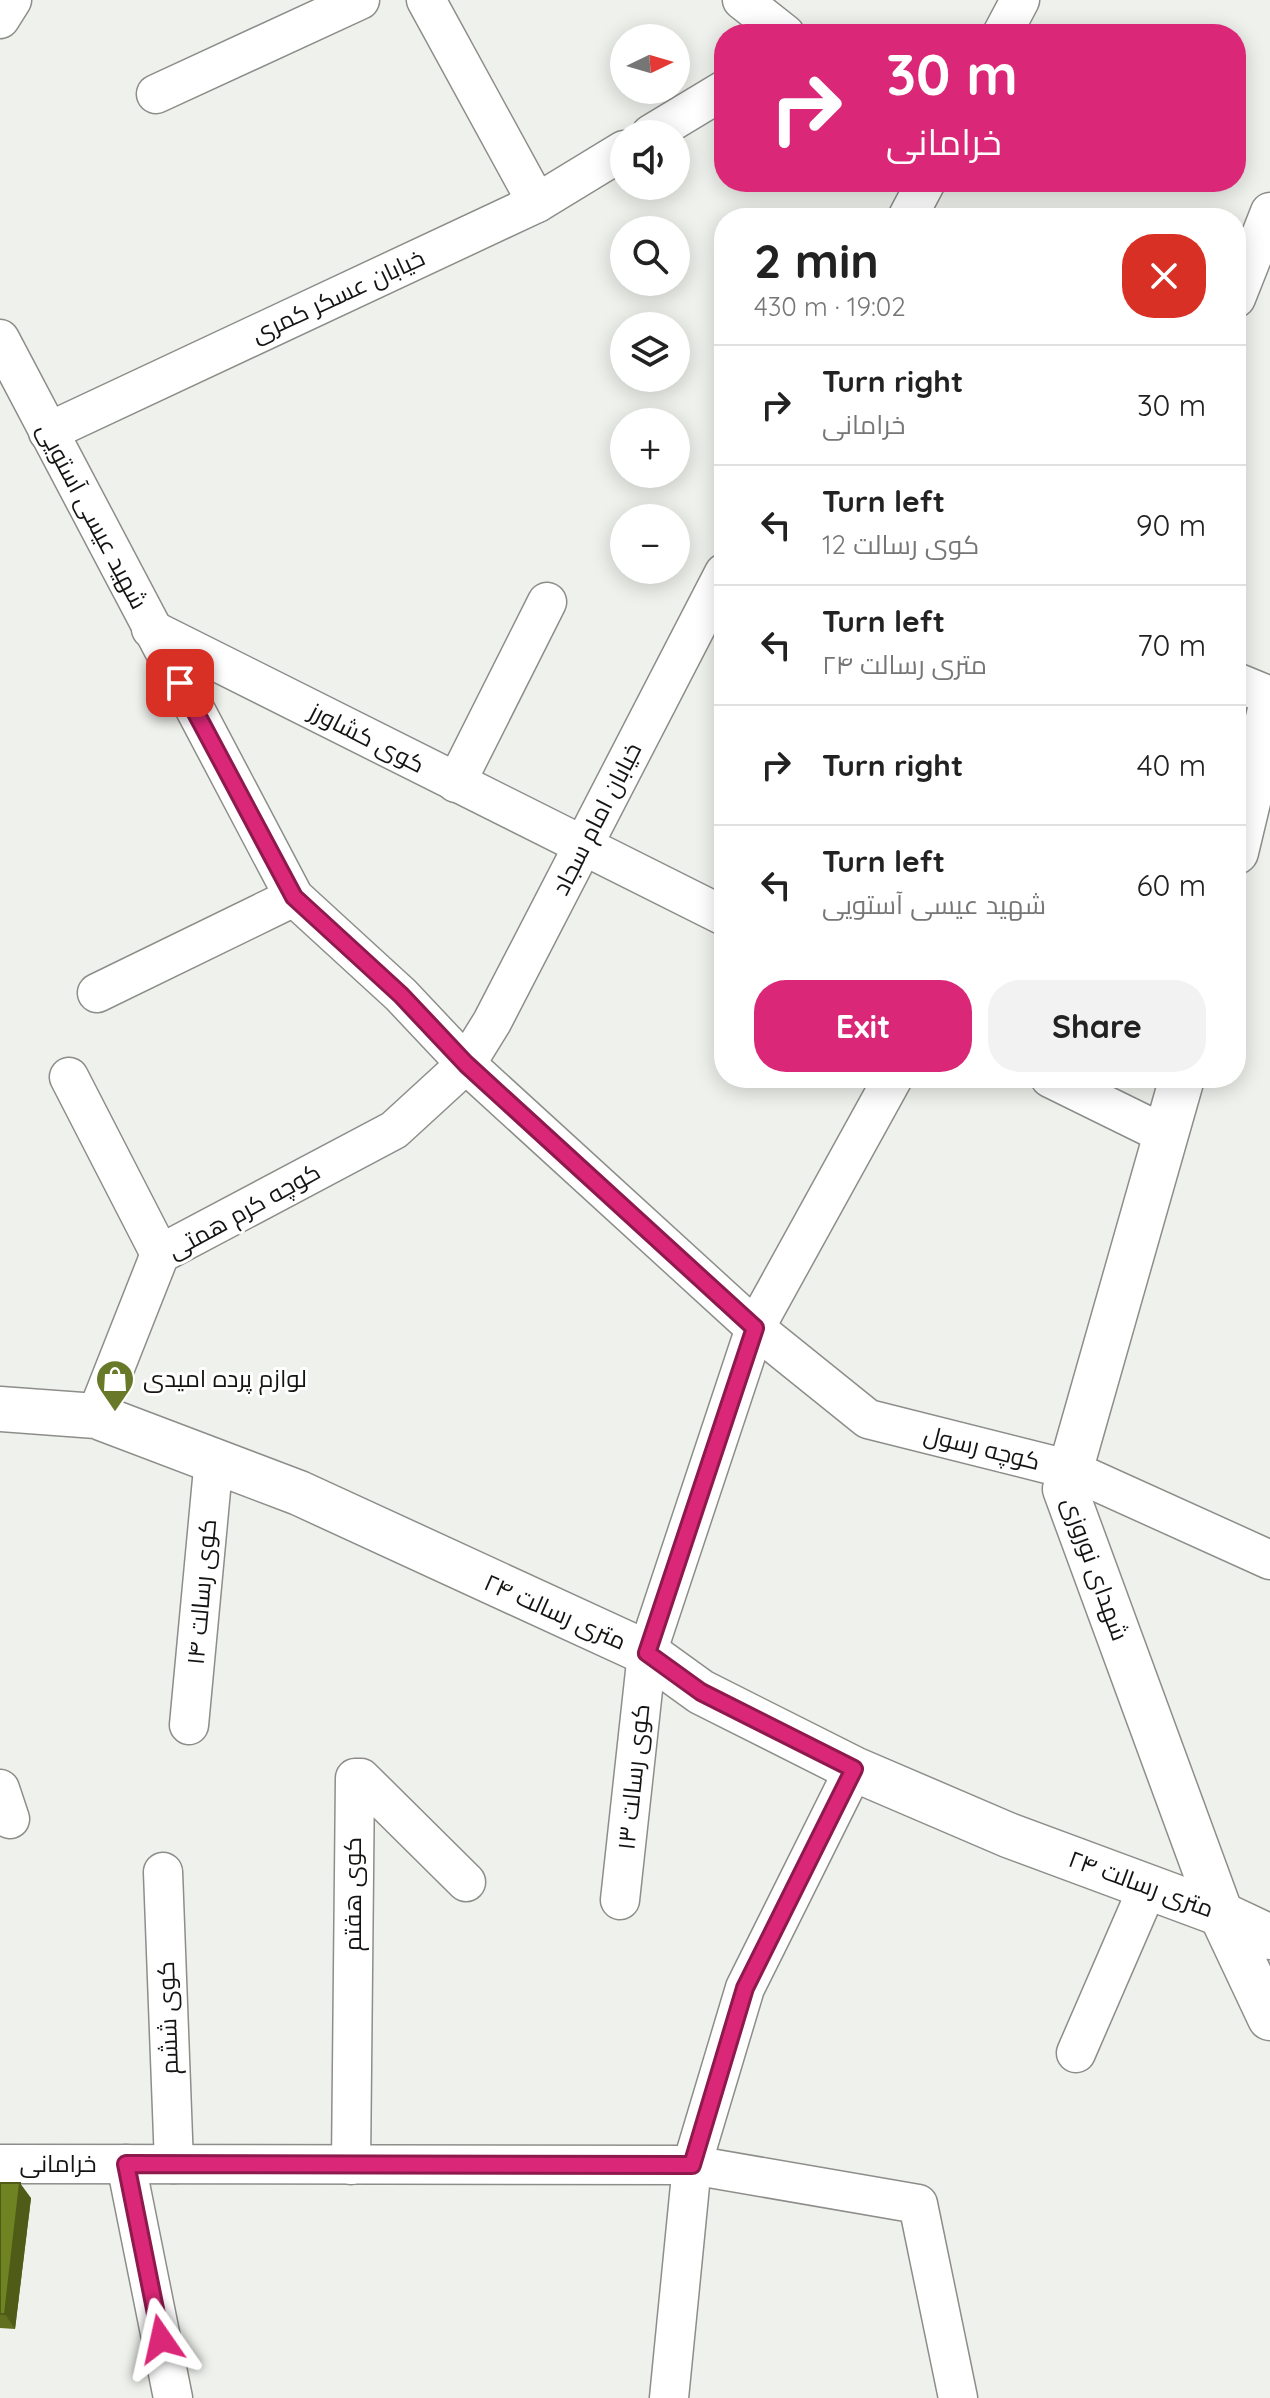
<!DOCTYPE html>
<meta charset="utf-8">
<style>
:root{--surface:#fff;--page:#f2f2f2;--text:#222;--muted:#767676;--line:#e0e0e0;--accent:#db2777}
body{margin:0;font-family:Quicksand,Cairo,sans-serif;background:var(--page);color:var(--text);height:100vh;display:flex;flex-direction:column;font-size:30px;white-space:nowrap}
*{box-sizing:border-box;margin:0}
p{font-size:26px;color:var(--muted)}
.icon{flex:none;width:44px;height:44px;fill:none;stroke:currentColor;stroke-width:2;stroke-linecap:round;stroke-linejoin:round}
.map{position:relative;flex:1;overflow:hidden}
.drawer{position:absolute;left:714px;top:208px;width:532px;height:880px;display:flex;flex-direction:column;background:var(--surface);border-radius:32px;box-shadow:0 4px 20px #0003}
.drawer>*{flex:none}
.guide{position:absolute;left:714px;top:24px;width:532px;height:168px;border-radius:32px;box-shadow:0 4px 20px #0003;background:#db2777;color:#fff;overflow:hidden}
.needle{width:52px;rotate:85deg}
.tools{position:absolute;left:610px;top:24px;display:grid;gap:16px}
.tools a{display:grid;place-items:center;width:80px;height:80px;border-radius:50%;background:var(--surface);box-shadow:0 4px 20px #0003;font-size:40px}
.pin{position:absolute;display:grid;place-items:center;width:68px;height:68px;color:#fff;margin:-34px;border-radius:16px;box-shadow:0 4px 12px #0006}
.me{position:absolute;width:88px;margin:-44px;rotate:349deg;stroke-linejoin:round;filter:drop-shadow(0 0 6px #0008)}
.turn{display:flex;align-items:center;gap:28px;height:168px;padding:0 40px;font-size:36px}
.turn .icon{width:104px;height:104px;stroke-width:2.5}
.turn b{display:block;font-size:56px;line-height:68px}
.round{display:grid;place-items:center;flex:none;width:84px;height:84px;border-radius:32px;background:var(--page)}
.headline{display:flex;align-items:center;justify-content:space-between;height:136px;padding:0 40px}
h1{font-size:48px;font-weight:800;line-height:60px}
.cta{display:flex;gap:16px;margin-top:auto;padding:16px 40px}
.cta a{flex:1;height:92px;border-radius:32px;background:var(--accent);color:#fff;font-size:32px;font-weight:800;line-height:92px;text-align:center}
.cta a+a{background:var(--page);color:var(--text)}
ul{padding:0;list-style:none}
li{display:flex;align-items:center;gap:24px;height:120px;padding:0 40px;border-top:2px solid var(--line)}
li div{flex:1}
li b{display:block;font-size:30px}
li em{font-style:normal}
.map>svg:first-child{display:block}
</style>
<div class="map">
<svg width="1270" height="2398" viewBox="0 0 1270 2398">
<rect width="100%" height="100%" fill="#eff1ec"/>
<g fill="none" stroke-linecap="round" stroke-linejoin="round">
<!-- minor casing -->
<g stroke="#8d8e8a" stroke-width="41">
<g id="minor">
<polyline points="426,0 537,203"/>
<polyline points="742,0 785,34"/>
<polyline points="0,19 12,0"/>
<polyline points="1002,34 1020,0"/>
<polyline points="156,94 360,0"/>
<polyline points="651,134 724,90"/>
<polyline points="907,218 926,182"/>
<polyline points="1236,298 1270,212"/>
<polyline points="0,339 294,897 401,995 466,1064 755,1328 868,1419 1071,1470 1270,1560"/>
<polyline points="48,432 537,203 624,150"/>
<polyline points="151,629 724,916"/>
<polyline points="1236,682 1270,696"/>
<polyline points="456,783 547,602"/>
<polyline points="97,993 294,897"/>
<polyline points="69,1077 160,1254"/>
<polyline points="1050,1078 1168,1136"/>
<polyline points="96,1416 160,1254 394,1130 466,1064 492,1022 724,573"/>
<polyline points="189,1725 214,1458"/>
<polyline points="0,1789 10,1819"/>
<polyline points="163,1872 174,2164"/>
<polyline points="620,1900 647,1653 755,1328 893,1078"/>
<polyline points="1076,2053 1148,1887"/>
<polyline points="0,2164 692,2165 918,2204 958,2398"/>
<polyline points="126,2164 173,2398"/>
<polyline points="351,2165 355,1778 361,1778 466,1882"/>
<polyline points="669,2398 692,2165 745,1988 854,1769"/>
</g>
</g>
<!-- tertiary casing -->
<g stroke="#8d8e8a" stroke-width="47">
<g id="tertiary">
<polyline points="1236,852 1270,710"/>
<polyline points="1182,1078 1065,1489 1221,1914 1270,2018"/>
</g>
</g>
<!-- secondary casing -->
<g stroke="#8d8e8a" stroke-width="47">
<polyline id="secondary" points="0,1409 96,1416 299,1493 647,1653 701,1692 854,1769 1008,1835 1221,1914 1270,1937"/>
</g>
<!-- minor -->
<use href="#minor" stroke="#fff" stroke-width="38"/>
<!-- tertiary -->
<use href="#tertiary" stroke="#fff" stroke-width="44"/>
<!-- secondary -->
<use href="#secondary" stroke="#fff" stroke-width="44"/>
</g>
<!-- wall -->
<polygon fill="#5f711e" points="0,2183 31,2198 15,2329 0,2328"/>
<!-- shaded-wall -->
<polygon fill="#4e5c18" points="20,2183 31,2198 15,2329 5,2314"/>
<!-- building -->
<polygon fill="#6f8323" stroke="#4e5c18" stroke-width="2" points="0,2183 20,2183 5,2314 0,2314"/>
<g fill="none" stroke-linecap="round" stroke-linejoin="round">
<!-- route casing -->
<g stroke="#8e194d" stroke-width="20">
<polyline id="route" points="161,2339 126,2164 692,2165 745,1988 854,1769 701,1692 647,1653 755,1328 466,1064 401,995 294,897 180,683"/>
</g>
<!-- route -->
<use href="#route" stroke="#db2777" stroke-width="14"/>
</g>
<!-- icons -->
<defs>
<g id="shop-pin" transform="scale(2)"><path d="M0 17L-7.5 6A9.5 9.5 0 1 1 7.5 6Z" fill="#687a29" stroke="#fff"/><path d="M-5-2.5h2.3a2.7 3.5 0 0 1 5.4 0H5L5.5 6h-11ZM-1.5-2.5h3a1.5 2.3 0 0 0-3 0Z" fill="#fff"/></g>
</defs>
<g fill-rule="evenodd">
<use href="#shop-pin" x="115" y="1379"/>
</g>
<g text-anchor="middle" stroke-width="6" stroke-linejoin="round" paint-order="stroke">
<!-- street labels -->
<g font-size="24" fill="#141413" stroke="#fff">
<text transform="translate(338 296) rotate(-25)" y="8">خیابان عسکر کمری</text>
<text transform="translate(92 516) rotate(62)" y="8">شهید عیسی آستویی</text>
<text transform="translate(367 738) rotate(27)" y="8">کوی کشاورز</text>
<text transform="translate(597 819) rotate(-63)" y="8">خیابان امام سجاد</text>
<text transform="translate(244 1211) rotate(-29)" y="8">کوچه کرم همتی</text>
<text transform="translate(982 1448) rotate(14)" y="8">کوچه رسول</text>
<text transform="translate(1095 1569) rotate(70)" y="8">شهدای نوروزی</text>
<text transform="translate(202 1592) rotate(-85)" y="8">کوی رسالت ۱۴</text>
<text transform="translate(555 1612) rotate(24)" y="8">۲۴ متری رسالت</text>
<text transform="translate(634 1777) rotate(-84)" y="8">کوی رسالت ۱۳</text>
<text transform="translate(1141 1884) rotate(20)" y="8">۲۴ متری رسالت</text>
<text transform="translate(353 1894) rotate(-90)" y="8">کوی هفتم</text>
<text transform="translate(168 2018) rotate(-92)" y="8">کوی ششم</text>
<text x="58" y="2172">خرامانی</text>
</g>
<!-- poi labels -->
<g font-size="24" fill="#141413" stroke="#fff" text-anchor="start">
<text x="143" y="1387">لوازم پرده امیدی</text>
</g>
</g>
</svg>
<div class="tools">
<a><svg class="needle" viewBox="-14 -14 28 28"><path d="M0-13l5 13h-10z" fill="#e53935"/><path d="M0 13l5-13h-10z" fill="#767676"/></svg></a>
<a><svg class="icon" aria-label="sound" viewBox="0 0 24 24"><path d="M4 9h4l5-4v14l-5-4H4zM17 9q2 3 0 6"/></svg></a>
<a><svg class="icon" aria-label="search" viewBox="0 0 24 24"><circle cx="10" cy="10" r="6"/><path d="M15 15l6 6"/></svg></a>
<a><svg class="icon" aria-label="layers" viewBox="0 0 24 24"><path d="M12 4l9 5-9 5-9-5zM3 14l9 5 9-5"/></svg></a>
<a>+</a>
<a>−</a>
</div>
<div class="pin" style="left:180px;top:683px;background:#d93025"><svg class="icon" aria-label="arrive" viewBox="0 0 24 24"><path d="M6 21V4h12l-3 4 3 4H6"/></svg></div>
<svg class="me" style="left:161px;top:2339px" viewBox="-20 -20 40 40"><path d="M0-17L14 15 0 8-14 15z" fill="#db2777" stroke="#fff" stroke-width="4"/></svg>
<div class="guide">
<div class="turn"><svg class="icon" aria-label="right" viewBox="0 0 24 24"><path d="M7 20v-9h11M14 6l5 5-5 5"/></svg><div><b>30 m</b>خرامانی</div></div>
</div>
<section class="drawer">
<div class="headline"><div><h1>2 min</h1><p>430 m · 19:02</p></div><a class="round" style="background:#d93025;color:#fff"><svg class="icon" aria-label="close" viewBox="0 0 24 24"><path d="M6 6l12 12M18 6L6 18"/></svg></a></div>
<ul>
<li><svg class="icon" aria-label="right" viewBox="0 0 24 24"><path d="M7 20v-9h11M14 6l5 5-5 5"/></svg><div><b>Turn right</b><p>خرامانی</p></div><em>30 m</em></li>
<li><svg class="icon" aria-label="left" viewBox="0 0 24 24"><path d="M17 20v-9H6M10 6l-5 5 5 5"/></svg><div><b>Turn left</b><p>کوی رسالت 12</p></div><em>90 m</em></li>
<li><svg class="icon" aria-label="left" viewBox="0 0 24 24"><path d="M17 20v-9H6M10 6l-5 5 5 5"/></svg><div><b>Turn left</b><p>۲۴ متری رسالت</p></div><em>70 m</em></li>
<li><svg class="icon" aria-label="right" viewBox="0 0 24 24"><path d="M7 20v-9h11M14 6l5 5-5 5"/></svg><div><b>Turn right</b></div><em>40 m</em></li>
<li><svg class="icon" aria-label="left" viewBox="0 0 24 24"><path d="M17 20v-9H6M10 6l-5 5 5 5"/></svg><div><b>Turn left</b><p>شهید عیسی آستویی</p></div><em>60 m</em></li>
</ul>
<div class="cta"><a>Exit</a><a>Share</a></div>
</section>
</div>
